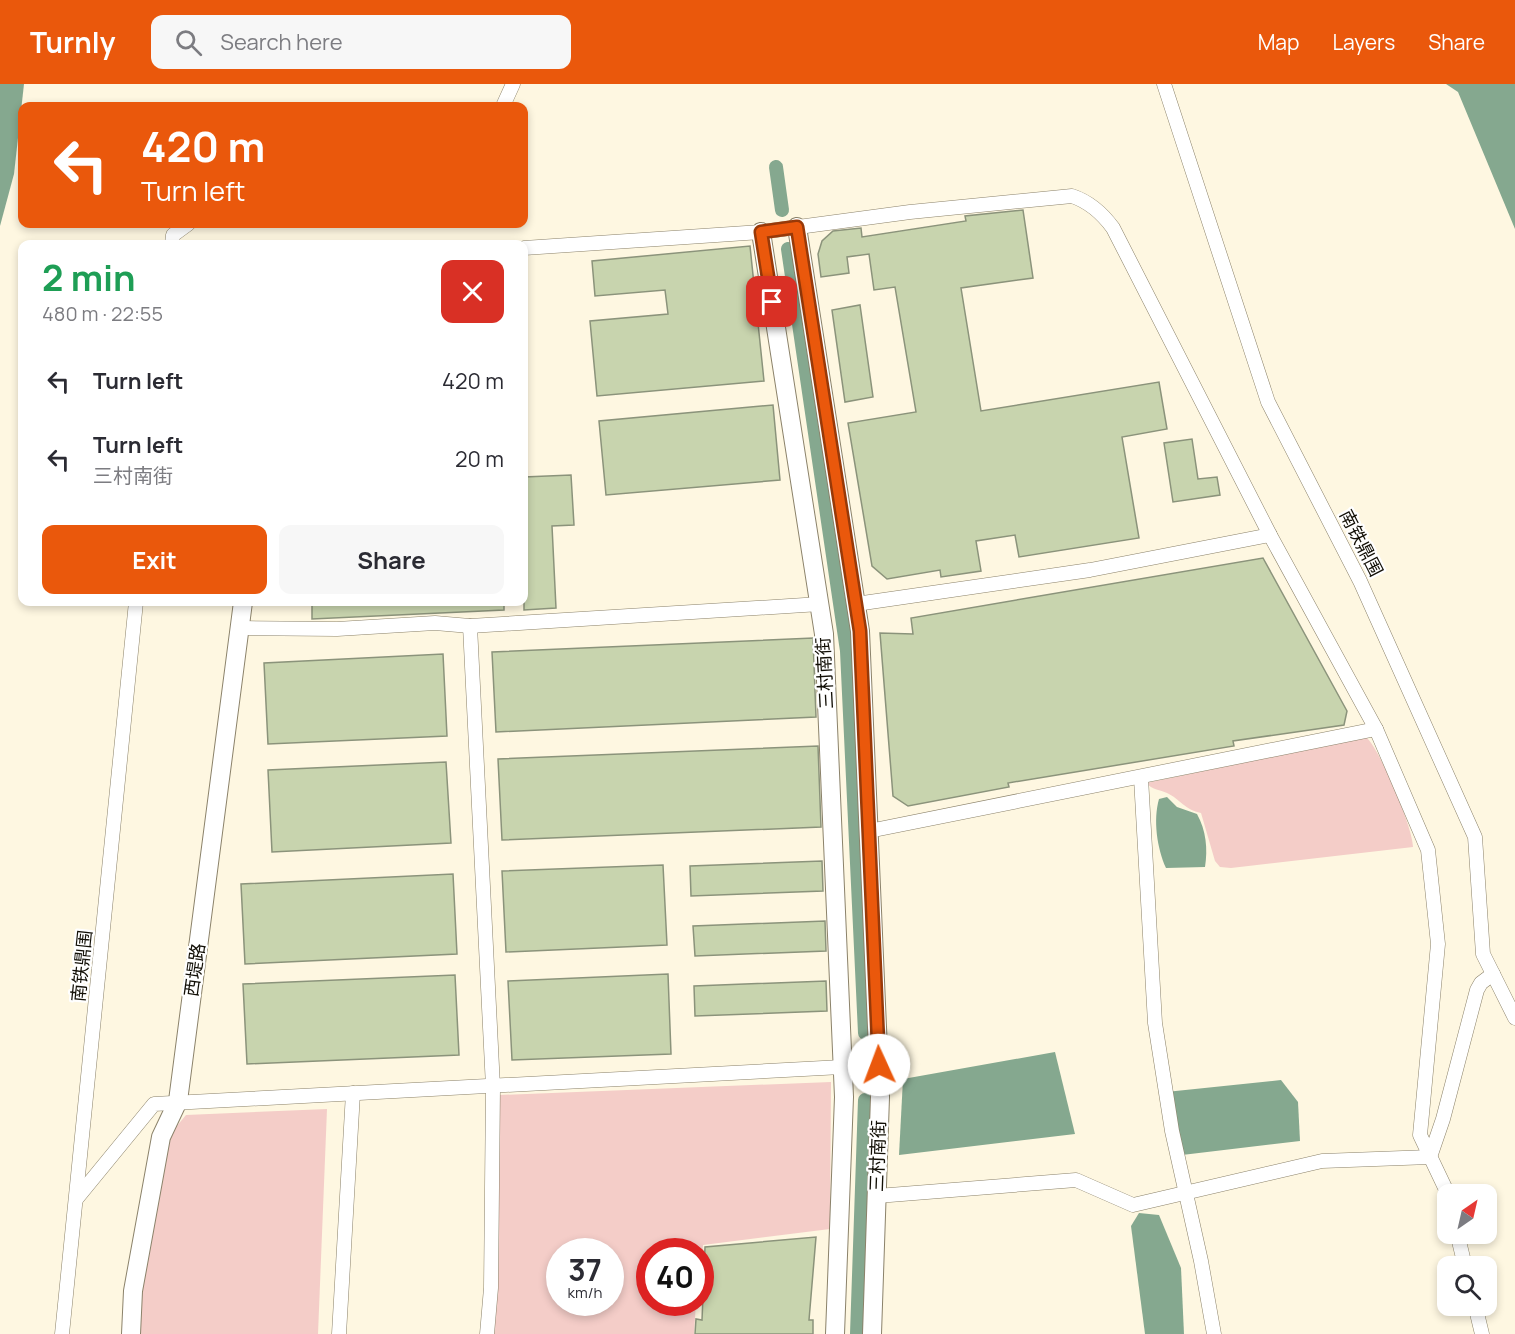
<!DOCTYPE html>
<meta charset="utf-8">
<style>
:root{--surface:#fff;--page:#f7f7f7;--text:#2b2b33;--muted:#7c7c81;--accent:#ea580c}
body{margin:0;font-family:Manrope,"Noto Sans SC",sans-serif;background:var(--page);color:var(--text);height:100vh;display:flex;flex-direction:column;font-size:22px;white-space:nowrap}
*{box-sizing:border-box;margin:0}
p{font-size:20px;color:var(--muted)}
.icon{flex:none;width:33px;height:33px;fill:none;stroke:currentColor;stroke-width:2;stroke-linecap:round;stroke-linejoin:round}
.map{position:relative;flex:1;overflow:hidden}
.side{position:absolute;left:18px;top:156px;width:510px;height:366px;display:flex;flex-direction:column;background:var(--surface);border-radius:12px;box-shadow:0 3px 9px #0003}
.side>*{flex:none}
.guide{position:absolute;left:18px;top:18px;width:510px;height:126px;border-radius:12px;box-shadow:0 3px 9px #0003;background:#ea580c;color:#fff;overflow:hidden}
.needle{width:39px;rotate:34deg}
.fabs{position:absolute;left:1437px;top:1100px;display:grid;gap:12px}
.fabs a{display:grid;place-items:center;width:60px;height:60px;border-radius:12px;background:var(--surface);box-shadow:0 3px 9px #0003;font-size:30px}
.speed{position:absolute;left:546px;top:1154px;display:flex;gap:12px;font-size:30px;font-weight:700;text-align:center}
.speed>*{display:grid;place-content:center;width:78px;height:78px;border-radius:50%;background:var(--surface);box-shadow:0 3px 9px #0003;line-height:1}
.speed small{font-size:15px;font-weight:400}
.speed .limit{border:9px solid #d22;background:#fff;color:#111}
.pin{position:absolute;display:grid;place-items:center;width:51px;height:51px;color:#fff;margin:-26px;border-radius:12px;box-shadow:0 3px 9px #0006}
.me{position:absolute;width:66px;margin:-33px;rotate:358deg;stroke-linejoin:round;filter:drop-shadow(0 0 4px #0008)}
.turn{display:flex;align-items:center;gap:21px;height:126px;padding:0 24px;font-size:27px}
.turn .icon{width:78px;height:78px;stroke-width:2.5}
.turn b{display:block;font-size:42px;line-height:51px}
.round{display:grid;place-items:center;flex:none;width:63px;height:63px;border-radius:12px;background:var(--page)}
.overview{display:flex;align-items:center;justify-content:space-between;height:102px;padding:0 24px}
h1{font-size:36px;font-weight:700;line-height:45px;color:#1e9e55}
.button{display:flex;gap:12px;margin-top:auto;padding:12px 24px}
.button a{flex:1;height:69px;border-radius:12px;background:var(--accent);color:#fff;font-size:24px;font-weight:700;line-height:69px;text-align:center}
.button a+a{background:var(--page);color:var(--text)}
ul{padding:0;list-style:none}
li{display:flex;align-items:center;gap:18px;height:78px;padding:0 24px}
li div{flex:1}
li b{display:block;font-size:22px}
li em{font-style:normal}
header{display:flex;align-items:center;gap:36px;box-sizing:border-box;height:84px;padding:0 30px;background:var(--accent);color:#fff}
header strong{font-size:28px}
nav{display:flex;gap:33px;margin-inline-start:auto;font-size:21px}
.search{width:420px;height:54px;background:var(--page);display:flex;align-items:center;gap:15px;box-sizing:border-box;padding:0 21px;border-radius:12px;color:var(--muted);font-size:22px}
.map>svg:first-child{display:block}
</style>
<header>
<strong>Turnly</strong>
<div class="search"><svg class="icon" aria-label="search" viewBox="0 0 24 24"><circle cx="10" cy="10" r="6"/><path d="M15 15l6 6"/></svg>Search here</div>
<nav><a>Map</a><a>Layers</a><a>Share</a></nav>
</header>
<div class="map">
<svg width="1515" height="1250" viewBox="0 0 1515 1250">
<rect width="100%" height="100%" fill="#fef7e1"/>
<!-- green -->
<g fill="#f4cdc8" fill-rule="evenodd">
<path d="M1366 653C1380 665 1413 744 1413 763L1231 784 1220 783 1215 777 1201 729C1185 726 1180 715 1167 709 1158 705 1153 706 1146 699Z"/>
<path d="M831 998 830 1145 703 1161 701 1181 700 1167H650V1218H696L694 1250H493L499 1011ZM560 1167H610V1218H560Z"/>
<polygon points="327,1025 318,1250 139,1250 140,1209 166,1055 186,1031"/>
</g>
<!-- water -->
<g fill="#85a88f">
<polygon points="0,0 24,0 14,90 0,142"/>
<polygon points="1446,0 1515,0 1515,145 1458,8"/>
<path d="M1167 713 1177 723 1197 730C1206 746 1208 765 1205 783L1166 784C1157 764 1153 736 1159 715Z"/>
<polygon points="1055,968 1075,1050 899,1071 903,995"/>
<polygon points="1281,996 1298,1018 1300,1057 1182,1071 1166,1008"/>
<polygon points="1139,1129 1159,1131 1181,1184 1184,1250 1145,1250 1131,1142"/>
</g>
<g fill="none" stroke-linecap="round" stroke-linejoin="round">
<!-- canal -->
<g stroke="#85a88f" stroke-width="14">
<polyline points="776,83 782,126"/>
<polyline points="788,165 847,567 865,949"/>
<polyline points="857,1250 865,1016"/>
</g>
</g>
<!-- building -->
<g fill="#c8d4ae" stroke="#8b937b" stroke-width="1.5">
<polygon points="1023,126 1033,194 961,204 981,327 1159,298 1167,345 1122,353 1139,454 1019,473 1015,451 976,457 981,487 941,493 940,486 887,495 872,482 848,339 916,328 895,203 874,206 869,170 847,173 849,189 821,193 818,170 822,157 833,147 861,144 862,153 966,137 965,132"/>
<polygon points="750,162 764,297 597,312 590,237 668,230 665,206 595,212 592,177"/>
<polygon points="860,221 873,313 845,318 832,226"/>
<polygon points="773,321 780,396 606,411 599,337"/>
<polygon points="1192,355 1198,395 1217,393 1220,411 1173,418 1164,359"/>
<polygon points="571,391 574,441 552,442 556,524 524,526 524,393"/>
<polygon points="1263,474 1347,627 1344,641 1233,657 1234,662 1008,699 1009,703 908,722 893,712 880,549 913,550 911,534"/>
<polygon points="312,518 504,518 504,526 312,535"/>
<polygon points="813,554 816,633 496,648 492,568"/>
<polygon points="443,570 447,652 268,660 264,579"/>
<polygon points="818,662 821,743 502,756 498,675"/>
<polygon points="446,678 451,759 272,768 268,686"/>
<polygon points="822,777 823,807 691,812 690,782"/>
<polygon points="663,781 667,861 506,868 502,787"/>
<polygon points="453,790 457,870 245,880 241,800"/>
<polygon points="825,837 826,867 695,872 693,842"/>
<polygon points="668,890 671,970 512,976 508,897"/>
<polygon points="455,891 459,971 247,980 243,900"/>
<polygon points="826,897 827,927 695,932 694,902"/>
<polygon points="816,1153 809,1236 813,1236 813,1250 695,1250 696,1235 702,1236 705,1163"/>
</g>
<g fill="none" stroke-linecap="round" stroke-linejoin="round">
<!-- street casing -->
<g stroke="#8b826a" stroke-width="15">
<g id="street">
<polyline points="1164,0 1268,318 1360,497 1475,753 1483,870 1515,934"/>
<polyline points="503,22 513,0"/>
<polyline points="172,160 173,151 188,140"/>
<path d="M524 164 761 148 910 128 1072 112C1090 118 1102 129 1113 144L1270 451 1376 645 1428 766 1438 860 1420 1051 1448 1110"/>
<polyline points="856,520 1090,486 1270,451"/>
<polyline points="470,542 493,1003 491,1204 487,1250"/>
<polyline points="242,544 337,545 435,539 470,542 820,520"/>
<polyline points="1141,694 1155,939 1172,1047 1201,1177 1214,1250"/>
<polyline points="869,747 1376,645"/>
<polyline points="1430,1073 1443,1035 1477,906 1481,899 1493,890"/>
<polyline points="877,1112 1076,1096 1133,1121 1322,1077 1430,1073"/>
<polyline points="77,1114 154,1020 879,981"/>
<polyline points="1457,1149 1465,1182"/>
<polyline points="1475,1221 1482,1250"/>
<polyline points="62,1250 136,518"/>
<polyline points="339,1250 353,1009"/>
</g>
</g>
<!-- secondary casing -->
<g stroke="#8b826a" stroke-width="20">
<g id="secondary">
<polyline points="797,143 860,547 880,1013 872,1250"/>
<polyline points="761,148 824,550 844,1013 835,1250"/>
<polyline points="131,1250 133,1207 161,1053 178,1017 243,518"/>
</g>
</g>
<!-- street -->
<use href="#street" stroke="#fff" stroke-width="14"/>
<!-- secondary -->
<use href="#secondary" stroke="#fff" stroke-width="18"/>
</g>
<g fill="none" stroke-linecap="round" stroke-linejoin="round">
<!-- route casing -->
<g stroke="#983908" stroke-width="15">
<polyline id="route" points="772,218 761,148 797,143 860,547 879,981"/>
</g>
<!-- route -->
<use href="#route" stroke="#ea580c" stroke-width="10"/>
</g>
<g text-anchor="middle" stroke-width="4.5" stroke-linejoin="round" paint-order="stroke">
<!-- street labels -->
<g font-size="18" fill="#120f06" stroke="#fff">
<text transform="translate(1361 459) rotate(63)" y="6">南铁鼎围</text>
<text transform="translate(825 589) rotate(-93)" y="6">三村南街</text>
<text transform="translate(82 882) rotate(-84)" y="6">南铁鼎围</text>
<text transform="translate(195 886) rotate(-82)" y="6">西堤路</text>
<text transform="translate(878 1072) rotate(-88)" y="6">三村南街</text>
</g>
</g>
</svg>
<div class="fabs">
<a><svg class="needle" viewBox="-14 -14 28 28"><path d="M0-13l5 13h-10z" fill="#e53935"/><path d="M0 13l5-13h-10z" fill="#7c7c81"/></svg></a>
<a><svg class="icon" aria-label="search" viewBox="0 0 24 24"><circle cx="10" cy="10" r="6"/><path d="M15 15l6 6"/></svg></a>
</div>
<div class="speed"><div>37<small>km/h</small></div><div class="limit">40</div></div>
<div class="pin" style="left:772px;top:218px;background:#d93025"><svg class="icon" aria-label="arrive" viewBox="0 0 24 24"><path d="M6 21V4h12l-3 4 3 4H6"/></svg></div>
<svg class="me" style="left:879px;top:981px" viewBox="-20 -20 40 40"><circle r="19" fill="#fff"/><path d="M0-13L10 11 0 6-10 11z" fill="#ea580c"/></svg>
<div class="guide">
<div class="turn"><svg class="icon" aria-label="left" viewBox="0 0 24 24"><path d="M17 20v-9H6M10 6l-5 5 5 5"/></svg><div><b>420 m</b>Turn left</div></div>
</div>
<section class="side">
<div class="overview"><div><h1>2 min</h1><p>480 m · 22:55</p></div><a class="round" style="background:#d93025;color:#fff"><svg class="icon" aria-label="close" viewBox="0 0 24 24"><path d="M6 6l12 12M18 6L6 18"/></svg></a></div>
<ul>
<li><svg class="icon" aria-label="left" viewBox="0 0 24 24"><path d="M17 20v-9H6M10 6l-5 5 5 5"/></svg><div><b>Turn left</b></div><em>420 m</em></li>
<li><svg class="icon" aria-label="left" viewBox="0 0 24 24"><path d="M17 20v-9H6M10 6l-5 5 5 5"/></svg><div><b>Turn left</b><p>三村南街</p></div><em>20 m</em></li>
</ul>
<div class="button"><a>Exit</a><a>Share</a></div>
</section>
</div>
